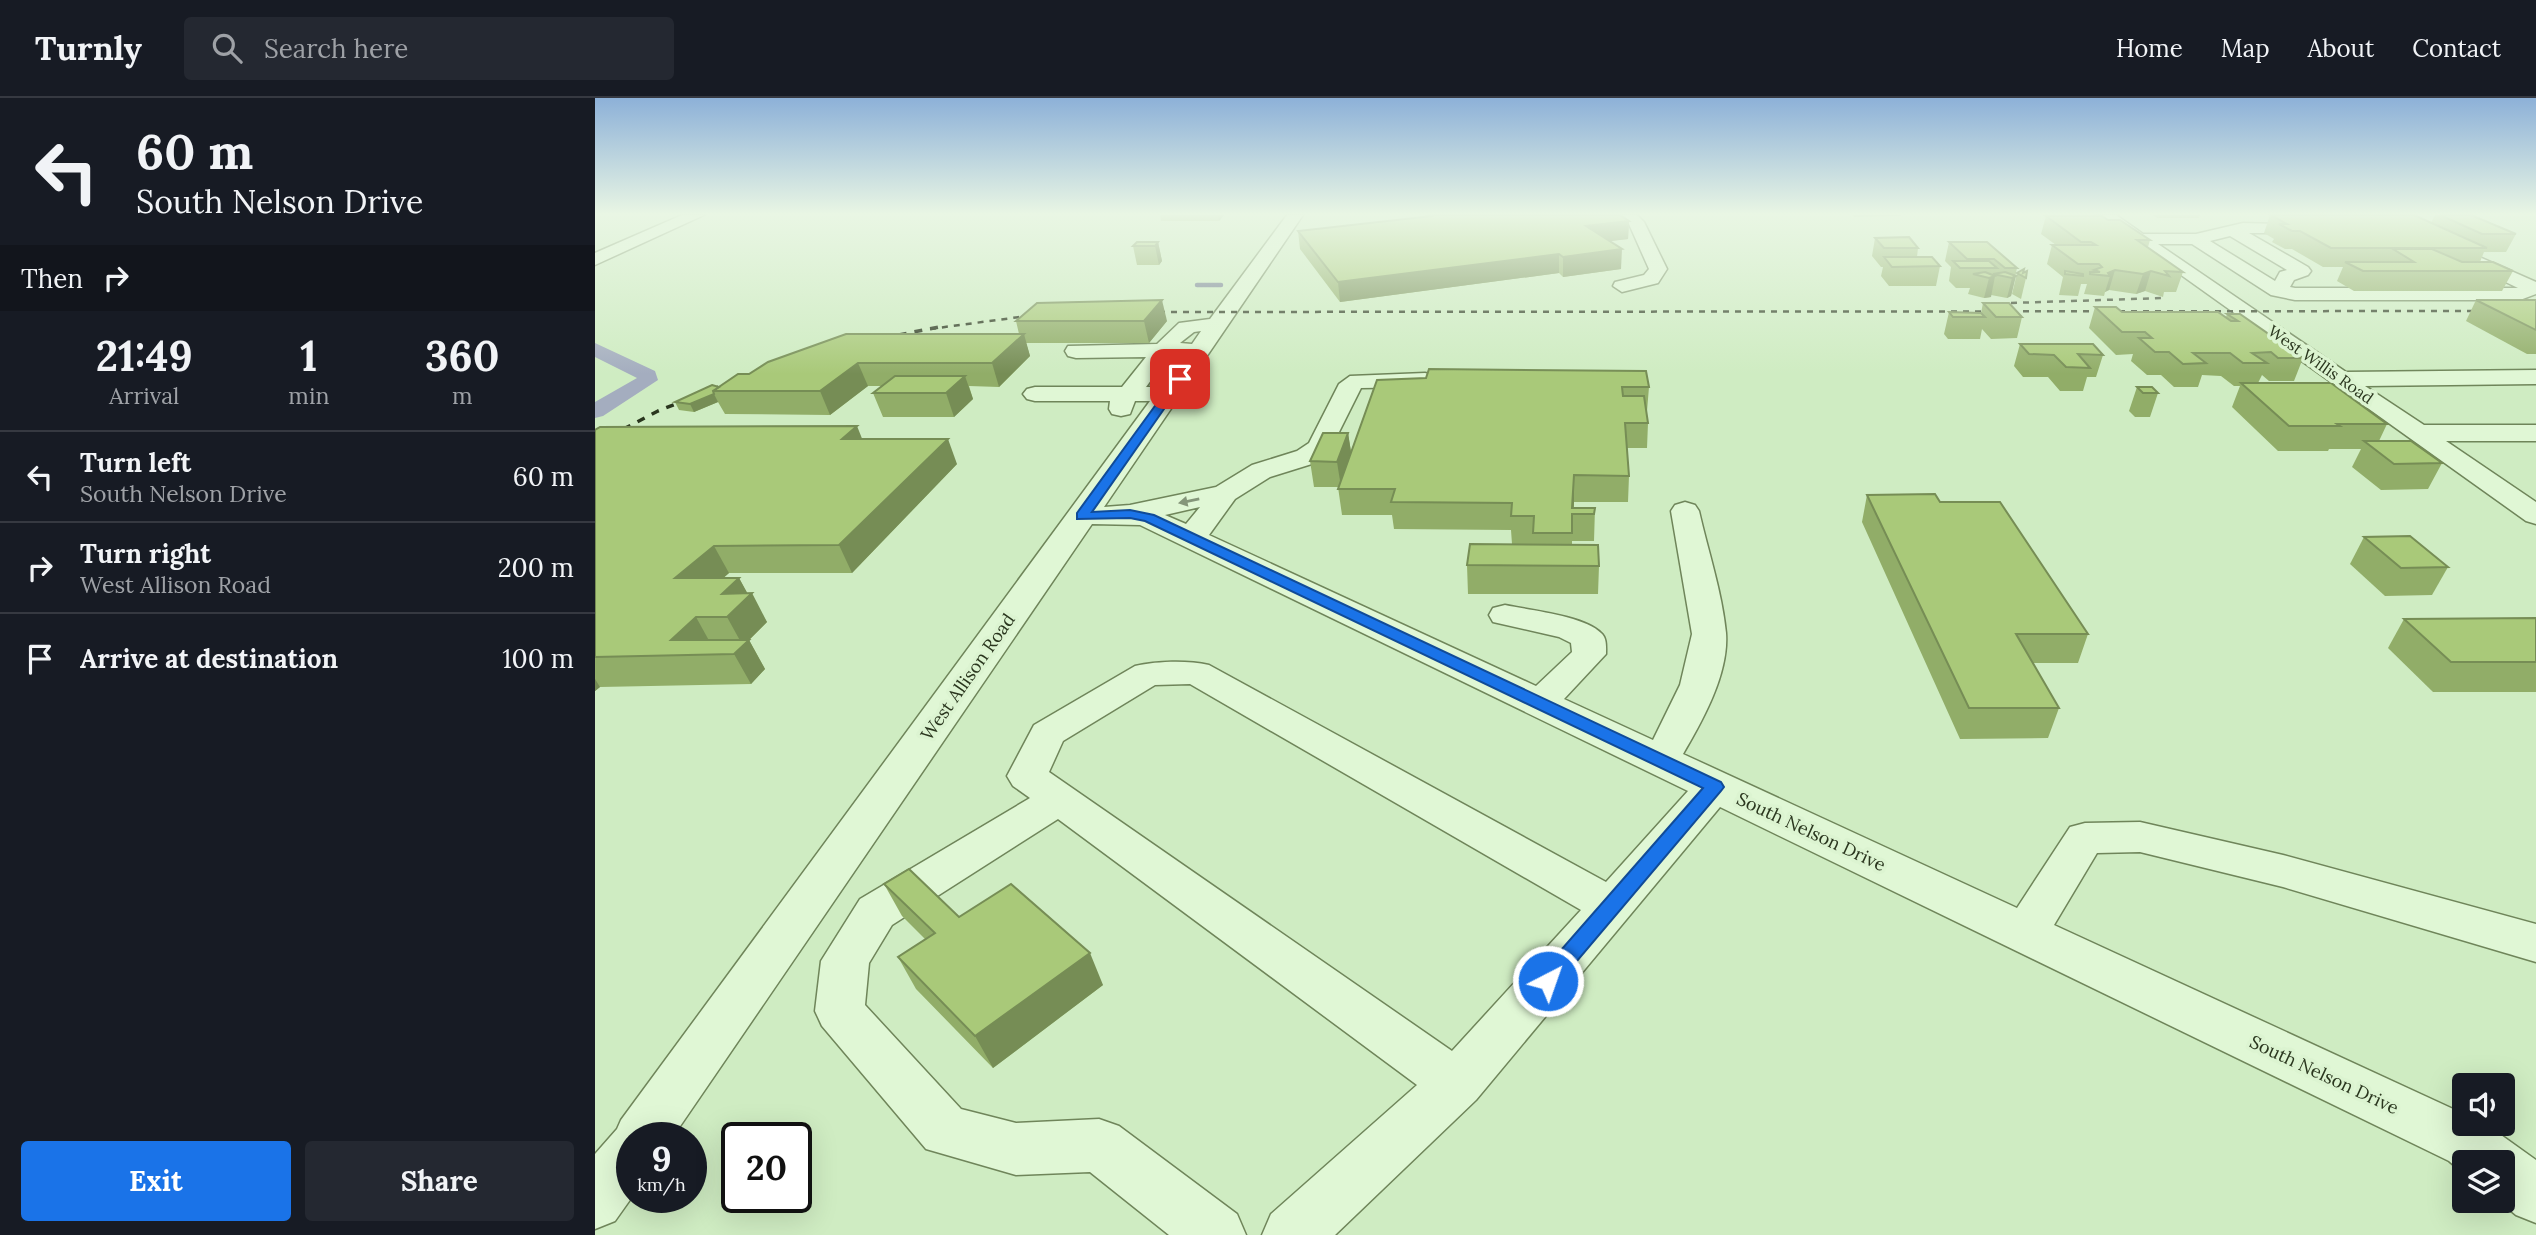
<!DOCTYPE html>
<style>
:root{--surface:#171b24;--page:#242831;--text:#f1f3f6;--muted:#9ea1a6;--line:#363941;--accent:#1a73e8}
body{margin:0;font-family:Lora,serif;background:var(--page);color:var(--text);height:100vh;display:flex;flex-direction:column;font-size:26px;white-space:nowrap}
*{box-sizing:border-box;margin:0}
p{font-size:23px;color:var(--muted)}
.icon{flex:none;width:38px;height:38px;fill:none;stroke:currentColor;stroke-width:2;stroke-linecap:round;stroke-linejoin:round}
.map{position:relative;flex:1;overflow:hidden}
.sheet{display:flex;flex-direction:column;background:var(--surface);width:595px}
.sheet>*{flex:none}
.banner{background:#171b24;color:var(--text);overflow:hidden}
.buttons{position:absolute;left:1857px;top:975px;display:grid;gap:14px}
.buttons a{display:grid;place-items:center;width:63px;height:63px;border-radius:7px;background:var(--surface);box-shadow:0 7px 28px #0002;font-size:35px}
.speed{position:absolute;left:21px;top:1024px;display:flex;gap:14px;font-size:35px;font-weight:700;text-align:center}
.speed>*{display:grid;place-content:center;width:91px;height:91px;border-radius:50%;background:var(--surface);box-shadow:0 7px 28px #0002;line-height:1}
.speed small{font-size:18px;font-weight:400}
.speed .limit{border:4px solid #111;border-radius:10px;background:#fff;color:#111}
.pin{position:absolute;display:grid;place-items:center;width:60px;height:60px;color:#fff;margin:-30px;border-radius:14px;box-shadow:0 4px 10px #0006}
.me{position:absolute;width:77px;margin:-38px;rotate:41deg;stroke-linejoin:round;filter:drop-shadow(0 0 5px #0008)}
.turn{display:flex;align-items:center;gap:24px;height:147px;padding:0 21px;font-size:32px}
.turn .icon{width:91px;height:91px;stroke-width:2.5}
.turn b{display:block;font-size:49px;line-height:60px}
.then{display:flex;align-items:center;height:66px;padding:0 21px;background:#0003;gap:14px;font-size:26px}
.eta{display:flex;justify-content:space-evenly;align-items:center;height:119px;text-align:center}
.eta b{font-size:42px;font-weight:800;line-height:49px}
.button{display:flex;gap:14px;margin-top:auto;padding:14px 21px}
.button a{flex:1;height:80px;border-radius:7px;background:var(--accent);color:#fff;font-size:28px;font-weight:800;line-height:80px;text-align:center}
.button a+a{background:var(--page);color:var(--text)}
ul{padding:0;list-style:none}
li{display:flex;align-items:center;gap:21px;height:91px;padding:0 21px;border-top:2px solid var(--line)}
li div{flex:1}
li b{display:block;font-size:26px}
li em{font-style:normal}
header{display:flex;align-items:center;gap:42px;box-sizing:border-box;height:98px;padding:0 35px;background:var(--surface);border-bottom:2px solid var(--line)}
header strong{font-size:33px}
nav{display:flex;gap:38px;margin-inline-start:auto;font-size:24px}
.search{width:490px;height:63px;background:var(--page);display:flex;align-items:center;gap:18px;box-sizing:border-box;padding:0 24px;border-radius:7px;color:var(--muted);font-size:26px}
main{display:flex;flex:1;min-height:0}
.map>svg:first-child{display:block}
</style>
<header>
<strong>Turnly</strong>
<div class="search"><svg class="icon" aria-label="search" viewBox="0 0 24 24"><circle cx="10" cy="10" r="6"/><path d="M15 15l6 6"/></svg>Search here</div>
<nav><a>Home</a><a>Map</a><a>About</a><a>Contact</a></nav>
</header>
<main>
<section class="sheet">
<div class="banner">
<div class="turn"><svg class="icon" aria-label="left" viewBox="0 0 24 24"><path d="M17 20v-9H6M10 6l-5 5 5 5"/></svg><div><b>60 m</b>South Nelson Drive</div></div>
<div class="then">Then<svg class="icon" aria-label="right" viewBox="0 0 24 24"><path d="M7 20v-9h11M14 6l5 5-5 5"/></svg></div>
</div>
<div class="eta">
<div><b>21:49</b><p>Arrival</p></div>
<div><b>1</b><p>min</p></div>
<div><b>360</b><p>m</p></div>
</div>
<ul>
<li><svg class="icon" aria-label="left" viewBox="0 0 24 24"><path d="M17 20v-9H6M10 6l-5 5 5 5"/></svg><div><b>Turn left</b><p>South Nelson Drive</p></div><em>60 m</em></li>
<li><svg class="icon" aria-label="right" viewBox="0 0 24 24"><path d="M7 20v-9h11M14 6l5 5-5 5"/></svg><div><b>Turn right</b><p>West Allison Road</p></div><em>200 m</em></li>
<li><svg class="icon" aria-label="arrive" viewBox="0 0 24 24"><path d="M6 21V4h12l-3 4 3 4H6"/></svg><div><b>Arrive at destination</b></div><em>100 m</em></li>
</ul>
<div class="button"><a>Exit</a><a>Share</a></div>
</section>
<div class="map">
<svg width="1941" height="1137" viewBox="0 0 1941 1137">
<rect width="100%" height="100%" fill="#cfecc2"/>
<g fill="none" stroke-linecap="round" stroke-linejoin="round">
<!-- stream -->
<polyline stroke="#6c748c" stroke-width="4.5" points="602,187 626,187"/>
<!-- canal -->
<polygon fill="#a4adbf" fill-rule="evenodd" points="0,245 60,273 63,282 8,318 0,320 0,304 42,280 0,259"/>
<!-- minor casing -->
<g stroke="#6f855a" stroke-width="3">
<g id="minor">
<polygon points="87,117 109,117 0,167 0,155"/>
<path d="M692 117H708L509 409 535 407 621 389 657 367 702 353 714 345 744 286 755 278 830 275 838 277 841 282 838 287 830 289 766 290 734 354 720 365 675 379 640 401 614 437 941 588 977 554 976 545 964 539 898 524 894 517 898 510 910 507C934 512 990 518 1006 535 1012 540 1011 549 1011 556L969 601 1058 642 1085 587 1097 536 1076 413 1080 407 1090 404 1100 407 1104 413C1113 453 1127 494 1131 535 1134 575 1108 622 1088 656L1422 810 1475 729 1490 725 1545 724 1688 757 1941 826V864L1688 789 1545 754 1502 755 1459 827 1869 1016V1026L1892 1027 1941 1062V1125L1921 1117 1903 1102H1908V1064H1869V1076L1854 1063 1125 709 881 1002 740 1137H667L676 1116 822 987 463 721 297 827 274 865 270 907 366 1011 421 1025 504 1021 524 1028 642 1116 651 1137H574L495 1074 421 1077 331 1051 227 928 220 913 226 863 265 801 435 700 418 688 412 678 439 627 540 568C562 563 592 562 614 567L1011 784 1093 693 545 427 497 426 77 1040H37V1099L20 1123 0 1131V1056L22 1031 26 1022 555 303H540L535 316 526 318 517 316 514 311 515 303H440L432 301 428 296 432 291 440 289H527L551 259 481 260 473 258 470 253 473 248 562 246 584 225 615 221ZM606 233 597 246 585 245 599 234ZM574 258H588L565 289H551ZM605 409 591 426 570 417ZM595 586 986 812 857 953 454 674 468 643 560 587Z"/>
<polygon points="1024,117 1042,117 1049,124 1072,171 1063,185 1027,194 1018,188 1020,184 1049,177 1054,171 1034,126"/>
<path d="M1502 117H1521L1548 136H1601L1648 125 1724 127 1726 130 1724 133 1718 135H1654L1713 169 1716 173 1713 177 1699 182 1695 189 1700 190H1923L1867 163 1864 159 1867 155 1873 154 1941 184V196L1925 202H1700L1676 197 1597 146H1563L1751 274 1941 272V286L1770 288 1829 327H1941V343H1851L1941 404V426L1931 423ZM1635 138 1692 172 1685 174 1680 183 1615 143Z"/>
</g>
</g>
<!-- minor -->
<use href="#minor" fill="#e0f7d5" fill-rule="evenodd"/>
<!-- rail-far1 -->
<g stroke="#2a361e" stroke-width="2.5" stroke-dasharray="6 6" stroke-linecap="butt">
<polyline points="1416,205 1568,200"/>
<polyline points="552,214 1896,213"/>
<polyline points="335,231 447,216"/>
</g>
<!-- rail -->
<g stroke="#2a361e" stroke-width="3.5" stroke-dasharray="8 8" stroke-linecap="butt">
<polyline points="288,240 344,229"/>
<polyline points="0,346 63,313 146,280"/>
</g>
</g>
<!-- wall -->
<g fill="#91ad68">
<polygon points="565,117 629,117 624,123 566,123"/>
<polygon points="830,117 1025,117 1034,123 1033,141 1014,143 1026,171 968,179 964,175 745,204 705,151 703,133 830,119"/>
<polygon points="1257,117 1306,117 1306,118 1259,119"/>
<polygon points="1558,117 1605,117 1604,120 1562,120"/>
<polygon points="1675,117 1836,125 1840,117 1876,117 1921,136 1911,154 1889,154 1885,164 1918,173 1907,193 1759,193 1742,183 1748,169 1728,169 1697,151 1690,151 1677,144 1679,141 1669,135"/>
<polygon points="1451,118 1513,122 1555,142 1553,149 1588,174 1581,194 1569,194 1568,199 1550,193 1541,196 1514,192 1510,194 1509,198 1489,196 1492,186 1486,186 1483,198 1464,197 1468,179 1452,166 1457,147 1461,147 1446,136"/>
<polygon points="1280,140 1323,150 1322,159 1345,168 1341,188 1294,188 1286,178 1288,169 1286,169 1277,158"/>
<polygon points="563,144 567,163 564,167 542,167 538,148"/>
<polygon points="1354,144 1422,170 1416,198 1412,200 1396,197 1396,199 1389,200 1373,196 1375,190 1361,190 1354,183 1356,169 1350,163"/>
<polygon points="1422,175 1428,175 1431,180 1426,201 1417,196"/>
<polygon points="1881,202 1941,202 1941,256 1932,256 1871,223"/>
<polygon points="1388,205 1427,219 1422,240 1396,241 1387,231 1385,241 1353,241 1349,236 1354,214 1386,215"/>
<polygon points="1500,209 1527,214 1631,219 1632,216 1708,260 1699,283 1674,283 1667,277 1663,285 1792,326 1784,343 1847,365 1833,391 1786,392 1757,369 1766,351 1734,351 1733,353 1683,353 1637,309 1645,288 1639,288 1626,278 1607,277 1603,289 1579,289 1566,277 1552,277 1536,263 1538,256 1521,257 1494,230"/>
<polygon points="421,223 572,223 554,245 431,245 435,258 404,289 374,288 378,301 359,319 288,319 278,295 288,288 273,288 235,317 130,316 123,304 99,314 84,312 80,304 124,289 424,236"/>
<polygon points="1425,246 1508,257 1501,279 1492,279 1488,293 1465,293 1453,279 1428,279 1419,268"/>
<polygon points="782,282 1054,289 1052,313 1051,313 1053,325 1052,350 1032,350 1034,378 1033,404 979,404 979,410 1000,410 999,443 977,443 977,446 1004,468 1003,496 873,496 872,467 917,446 916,432 799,431 797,417 747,417 743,389 719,389 715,363 753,335 756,354"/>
<polygon points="1542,289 1563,295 1555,319 1540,319 1534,313"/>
<polygon points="0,332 267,341 362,366 257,475 134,475 128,480 144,480 152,495 172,524 154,542 170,571 156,586 5,589 0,593"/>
<polygon points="1272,397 1345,404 1493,536 1483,565 1438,565 1464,610 1453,640 1365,641 1267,424"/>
<polygon points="1769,439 1853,469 1837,497 1790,498 1755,466"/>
<polygon points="1941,520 1941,594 1838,594 1793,550 1809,521"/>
<polygon points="289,786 364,819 508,887 398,970 321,891 303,859 330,841 307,818"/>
</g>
<!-- shaded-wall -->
<g fill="#768d55">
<polygon points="623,117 629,117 624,123"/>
<polygon points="1034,123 1033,141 991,146 991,128"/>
<polygon points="563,144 567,163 564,167 560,148"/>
<polygon points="1027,151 1026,171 968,179 968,159"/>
<polygon points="964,156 964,175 745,204 743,184"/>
<polygon points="1520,172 1514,192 1510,194 1515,178 1513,175"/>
<polygon points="1556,173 1550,193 1541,196 1548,176"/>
<polygon points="1400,178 1396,199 1389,200 1394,180"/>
<polygon points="1421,178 1416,198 1412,200 1417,180"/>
<polygon points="567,202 572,223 554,245 549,223"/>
<polygon points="429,236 435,258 404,289 397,265"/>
<polygon points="263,265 273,288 235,317 225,293"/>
<polygon points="370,278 378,301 359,319 351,295"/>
<polygon points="119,296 123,304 99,314 95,306"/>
<polygon points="262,328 272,353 247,341"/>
<polygon points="753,335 757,360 746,389 742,364"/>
<polygon points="353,341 362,366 257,475 244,447"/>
<polygon points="979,377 979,404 978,416 977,416 977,437 977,410"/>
<polygon points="119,448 134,475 96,509 80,480"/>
<polygon points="144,480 154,498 157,495 172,524 154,542 170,571 156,586 139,556 148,548 132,519 127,496"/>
<polygon points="101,519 117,548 76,542"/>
<polygon points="0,581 5,589 0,593"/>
<polygon points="495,855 508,887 398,970 380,938"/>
</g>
<!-- building -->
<g fill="#a9c979" stroke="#768d55" stroke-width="2">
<polygon points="836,117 1025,117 1034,123 991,128 1027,151 968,159 964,156 743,184 703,133 837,118"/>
<polygon points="1676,117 1819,117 1892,150 1736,150 1705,133 1697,133 1684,126 1692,126"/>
<polygon points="1845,117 1876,117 1921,136 1887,136"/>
<polygon points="1451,118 1507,118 1513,122 1525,122 1555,142 1542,142 1588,174 1570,173 1574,178 1556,173 1548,176 1520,172 1513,175 1515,178 1495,176 1495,174 1505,174 1499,172 1507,169 1504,166 1483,166 1457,147 1501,147 1496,144 1486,144"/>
<polygon points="1314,139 1323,150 1289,150 1280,140"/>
<polygon points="542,144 563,144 560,148 538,148"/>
<polygon points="1354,144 1392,144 1422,170 1410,170 1399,161 1372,161"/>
<polygon points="1798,151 1837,151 1867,164 1898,164 1918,173 1768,173 1750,164 1819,164"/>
<polygon points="1289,159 1337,159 1345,168 1297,169"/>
<polygon points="1358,163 1394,163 1402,170 1365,170"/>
<polygon points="1429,171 1428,175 1432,173 1431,180 1422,175"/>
<polygon points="1470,173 1488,176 1488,178 1470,176"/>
<polygon points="1390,174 1400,178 1394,180 1378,176"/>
<polygon points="1410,174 1421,178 1417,180 1398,176"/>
<polygon points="567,202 549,223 421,223 442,205"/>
<polygon points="1881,202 1941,202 1941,232"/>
<polygon points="1388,205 1414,205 1427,219 1401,219"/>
<polygon points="1500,209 1521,209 1527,214 1623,214 1636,223 1643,223 1632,216 1645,216 1708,260 1683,260 1676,254 1657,255 1672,265 1648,265 1635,255 1598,255 1611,265 1588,266 1574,254 1560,254 1544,240 1557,240 1550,234 1527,234"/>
<polygon points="1354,214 1386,215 1390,219 1358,219"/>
<polygon points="251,236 429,236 397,265 263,265 225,293 118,293 143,276 154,276 173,264"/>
<polygon points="1425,246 1498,246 1508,257 1483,256 1495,270 1471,269 1459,257 1434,256"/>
<polygon points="834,271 1051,273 1054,289 1027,289 1028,298 1049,298 1053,325 1030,325 1034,378 979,377 977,410 1000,410 999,416 977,416 977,435 938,435 939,418 916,418 917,405 796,404 800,391 743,391 782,282 831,280"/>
<polygon points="300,278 370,278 351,295 278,295"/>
<polygon points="1646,285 1736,285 1792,326 1742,326 1745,328 1694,328"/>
<polygon points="117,287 124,289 118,293 119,296 95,306 80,304"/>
<polygon points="1542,289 1557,289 1563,295 1548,295"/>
<polygon points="262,328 247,341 353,341 244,447 119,448 80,480 144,480 127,496 157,495 132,519 101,519 76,542 154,542 139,556 0,559 0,332 5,329"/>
<polygon points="728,335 753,335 742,364 715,363"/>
<polygon points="1769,343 1816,343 1847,365 1799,366"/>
<polygon points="1340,396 1345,404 1405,404 1493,536 1421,536 1464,610 1374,610 1272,397"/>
<polygon points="1815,438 1853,469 1806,470 1769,439"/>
<polygon points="875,446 1003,447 1004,468 872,467"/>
<polygon points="1941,520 1941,564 1856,564 1809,521"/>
<polygon points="314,771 364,819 416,786 495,855 380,938 303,859 340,835 289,786"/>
</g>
<!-- one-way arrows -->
<defs><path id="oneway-solid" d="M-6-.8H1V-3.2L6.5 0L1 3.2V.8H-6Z" transform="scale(1.75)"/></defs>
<use fill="#85967a" href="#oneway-solid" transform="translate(594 403) rotate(168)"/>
<!-- sky -->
<linearGradient id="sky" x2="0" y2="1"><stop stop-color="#8db1d8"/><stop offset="0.42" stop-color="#e9f6e4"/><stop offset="1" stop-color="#e9f6e4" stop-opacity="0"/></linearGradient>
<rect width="1941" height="276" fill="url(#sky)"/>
<!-- route -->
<polygon fill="#1a73e8" stroke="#114b97" stroke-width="2" points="581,279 590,281 497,414 535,412 559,417 1126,684 1129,689 1126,693 960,889 953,892 945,889 942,883 945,876 1108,690 550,423 535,420 482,421 482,415"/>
<g text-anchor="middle" stroke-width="7" stroke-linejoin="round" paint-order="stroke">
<!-- far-street labels -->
<g font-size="16" fill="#2a361e" stroke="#dcf4d1">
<text transform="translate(1726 266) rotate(35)" y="6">West Willis Road</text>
</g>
<!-- street labels -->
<g font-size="18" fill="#2a361e" stroke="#dcf4d1">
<text transform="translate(373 579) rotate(-55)" y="6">West Allison Road</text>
<text transform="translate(1216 734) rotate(25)" y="6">South Nelson Drive</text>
<text transform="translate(1729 977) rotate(25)" y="6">South Nelson Drive</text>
</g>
</g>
</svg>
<div class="buttons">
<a><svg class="icon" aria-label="sound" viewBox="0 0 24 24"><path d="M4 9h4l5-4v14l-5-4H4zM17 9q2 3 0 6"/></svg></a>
<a><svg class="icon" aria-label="layers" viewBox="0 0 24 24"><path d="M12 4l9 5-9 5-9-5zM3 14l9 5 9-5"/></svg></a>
</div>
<div class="speed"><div>9<small>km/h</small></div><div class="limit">20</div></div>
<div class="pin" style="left:585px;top:281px;background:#d93025"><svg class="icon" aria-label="arrive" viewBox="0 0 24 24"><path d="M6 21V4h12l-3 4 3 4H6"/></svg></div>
<svg class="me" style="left:953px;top:883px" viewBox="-20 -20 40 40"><circle r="17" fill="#1a73e8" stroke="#fff" stroke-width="3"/><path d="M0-11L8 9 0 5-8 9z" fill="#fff"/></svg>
</div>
</main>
